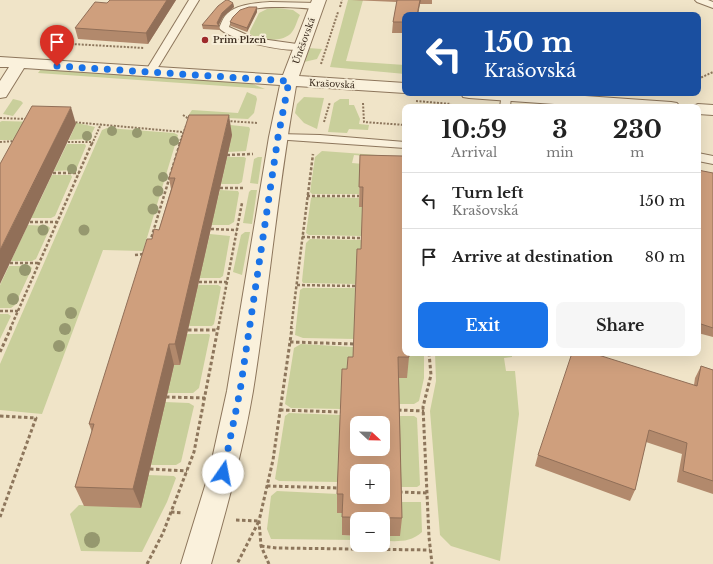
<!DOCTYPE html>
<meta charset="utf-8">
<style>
:root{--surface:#fff;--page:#f6f6f6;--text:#222;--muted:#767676;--line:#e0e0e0;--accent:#1a73e8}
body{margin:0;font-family:"Libre Baskerville",serif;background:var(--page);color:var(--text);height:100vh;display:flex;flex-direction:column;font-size:15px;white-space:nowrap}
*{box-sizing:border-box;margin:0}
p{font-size:13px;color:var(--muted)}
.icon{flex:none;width:22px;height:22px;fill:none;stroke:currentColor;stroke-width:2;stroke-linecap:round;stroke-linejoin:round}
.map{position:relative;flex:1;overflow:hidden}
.side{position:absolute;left:402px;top:104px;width:299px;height:252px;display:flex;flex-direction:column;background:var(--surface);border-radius:8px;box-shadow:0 4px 16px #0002}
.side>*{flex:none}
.hud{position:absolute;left:402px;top:12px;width:299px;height:84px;border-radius:8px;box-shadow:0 4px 16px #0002;background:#1a4fa0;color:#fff;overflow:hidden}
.needle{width:26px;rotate:112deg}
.buttons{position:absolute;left:350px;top:416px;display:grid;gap:8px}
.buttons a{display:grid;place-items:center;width:40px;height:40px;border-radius:8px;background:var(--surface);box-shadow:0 4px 16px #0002;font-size:20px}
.pin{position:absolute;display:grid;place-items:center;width:34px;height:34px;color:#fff;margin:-41px -17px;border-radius:50% 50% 50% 0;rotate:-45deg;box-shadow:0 0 4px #0007}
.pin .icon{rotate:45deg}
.me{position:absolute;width:44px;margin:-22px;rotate:12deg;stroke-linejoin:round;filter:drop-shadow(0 0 3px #0008)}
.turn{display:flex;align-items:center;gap:14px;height:84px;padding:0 16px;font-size:18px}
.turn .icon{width:52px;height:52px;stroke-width:2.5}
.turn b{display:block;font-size:28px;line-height:34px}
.eta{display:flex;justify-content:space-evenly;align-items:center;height:68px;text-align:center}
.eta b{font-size:24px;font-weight:700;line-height:28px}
.primary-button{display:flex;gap:8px;margin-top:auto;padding:8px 16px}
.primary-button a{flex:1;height:46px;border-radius:8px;background:var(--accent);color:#fff;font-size:16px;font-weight:700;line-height:46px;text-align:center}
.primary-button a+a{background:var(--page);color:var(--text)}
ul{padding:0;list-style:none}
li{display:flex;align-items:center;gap:12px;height:56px;padding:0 16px;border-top:1px solid var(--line)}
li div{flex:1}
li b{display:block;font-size:15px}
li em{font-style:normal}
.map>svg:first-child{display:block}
</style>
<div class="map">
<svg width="713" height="564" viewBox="0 0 713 564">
<rect width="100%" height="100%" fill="#f0e4c8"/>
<!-- green -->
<g fill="#c9cf9b" fill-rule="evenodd">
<polygon points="348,0 363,0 346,61 405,65 405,74 330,67"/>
<path d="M277 8 293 10 300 15C297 20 296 27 292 32 284 43 260 41 250 34V31L259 13 267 9Z"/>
<polygon points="308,48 322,49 317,59 304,62"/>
<polygon points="41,69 250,83 265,89 38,73"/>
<polygon points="247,92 256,96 257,99 254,113 248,119 188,116 192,110 238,113"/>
<polygon points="304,97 324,98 317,129 304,123 295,113 297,104"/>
<polygon points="13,99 21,101 23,103 13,116 3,114"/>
<polygon points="340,99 349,99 349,105 354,105 360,119 359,124 369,125 368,130 349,129 347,133 328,132 334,103"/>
<polygon points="2,121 78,123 95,127 89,139 69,140 76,124 29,140 0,140 0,122"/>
<polygon points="203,122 249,127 250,129 246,151 228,152 232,135 187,135"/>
<polygon points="107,128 174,133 178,135 143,251 103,250 42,414 0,410 0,364 102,130"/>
<polygon points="67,144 85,144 86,146 76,170 54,171"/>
<path d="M322 151 405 157V191L360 175 359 194H312L310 192 315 157ZM354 155 377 157 375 165 352 163Z"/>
<polygon points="227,157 244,157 246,158 242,182 239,184 221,184"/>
<polygon points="258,157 262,157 258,184 250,183 254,159"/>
<polygon points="52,175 71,175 72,177 55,216 51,218 31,218 32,209 36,209"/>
<polygon points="220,190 238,191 239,193 234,222 229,225 211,225"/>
<polygon points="251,190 257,190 252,224 243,223 249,192"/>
<polygon points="313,197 359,198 359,207 363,207 362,236 309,235 306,233 311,198"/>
<polygon points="28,225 48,226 50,228 36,259 32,261 11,261"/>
<polygon points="245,232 250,232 242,275 233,272 241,235"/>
<polygon points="210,234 230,236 223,276 220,278 199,278"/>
<polygon points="310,239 362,240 361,269 356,284 303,283 302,281 306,243"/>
<polygon points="9,266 30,266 32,268 15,305 11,308 0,308 0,285"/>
<polygon points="198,285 218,285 221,287 214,324 212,326 188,326"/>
<polygon points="303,288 356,288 355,339 303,338 295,335 300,290"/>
<polygon points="0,314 8,314 11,316 0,339"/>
<polygon points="187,334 209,334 210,335 199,388 193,393 167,393 174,365 180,365"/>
<polygon points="301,344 354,347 354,360 341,409 291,408 285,404 294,348"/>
<polygon points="407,353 424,353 424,378 419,401 414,404 398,404 397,378"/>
<polygon points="435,353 506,353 512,355 512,357 504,358 506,371 515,371 519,414 500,561 451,546 440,535 430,411 436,381"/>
<polygon points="165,402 189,403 194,406 181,462 176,465 151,465"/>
<polygon points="289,413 341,415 338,482 279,481 275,479 285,416"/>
<polygon points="398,416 414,416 417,418 420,485 417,487 399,487"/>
<polygon points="148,475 174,476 176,478 167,502 142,552 81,551 70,514 79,505 140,508"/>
<polygon points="277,491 338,494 343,513 342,535 357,536 357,540 271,539 267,529 271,496"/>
<path d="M399 502H421L422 532C410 543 398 541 383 541V536H400Z"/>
</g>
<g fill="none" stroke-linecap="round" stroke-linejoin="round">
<!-- lane casing -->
<g stroke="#8d765c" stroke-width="2">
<g id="lane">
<polygon points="189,0 199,0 154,74 146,74 145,72"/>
<polygon points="695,0 708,0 713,2 713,8 697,2"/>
<path d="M270 2 317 3 322 6 317 9C297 8 247 2 233 18 231 21 230 24 229 27L254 38 304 45 306 47 304 49C288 53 231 41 219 28 221 24 222 20 225 16 234 4 256 3 270 2Z"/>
<polygon points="507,93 511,96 510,107 500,107 502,94"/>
<polygon points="278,134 320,135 405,142 405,148 274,139 272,137 274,135"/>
<polygon points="698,153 713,156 713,164 698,161"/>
</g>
</g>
<!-- street casing -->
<g stroke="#8d765c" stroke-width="2">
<g id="street">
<path d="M312 0H326L299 76 405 83V93L296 86C278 187 269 290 253 391 243 450 227 507 211 564H181L209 473 227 391 269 137 280 85 24 68 6 97 0 98V81L9 67H0V57L283 75Z"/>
<polygon points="461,93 542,93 671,102 677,103 680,107 597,107 469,98 463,97"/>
<polygon points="698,104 713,105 713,115 698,114 698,107 691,107"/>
</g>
</g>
<!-- path-far2 -->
<g stroke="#8d765c" stroke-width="2" stroke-dasharray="2 1.5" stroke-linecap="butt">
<polyline points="340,7 342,0"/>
<polyline points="69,47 72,44 144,48"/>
<polyline points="321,64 338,12"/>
<polyline points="698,79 713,72"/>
<polyline points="416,101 451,104"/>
<polyline points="363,103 364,122 405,125"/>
<polyline points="183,115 189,119"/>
<polyline points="0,118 27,119"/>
<polyline points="227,121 258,123"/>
<polyline points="72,122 183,132"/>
<polyline points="324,122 330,102"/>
<polyline points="0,142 16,141"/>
<polyline points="68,142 93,142"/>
<polyline points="92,144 101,124"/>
<polyline points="179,144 186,126"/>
</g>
<!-- path-far1 -->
<g stroke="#8d765c" stroke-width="2.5" stroke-dasharray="3 2" stroke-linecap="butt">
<polyline points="227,155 253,154"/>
<polyline points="53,173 79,173"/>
<polyline points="220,188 245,188"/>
<polyline points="307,196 359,196"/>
<polyline points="30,222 57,222"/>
<polyline points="211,229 237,230"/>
<polyline points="302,237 362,238"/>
<polyline points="150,242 180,143"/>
<polyline points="135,255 144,254"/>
<polyline points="10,263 39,263"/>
<polyline points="199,282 227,282"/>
<polyline points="297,285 356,286"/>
<polyline points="0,311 18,311"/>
<polyline points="10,329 92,143"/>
<polyline points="218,329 242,203"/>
<polyline points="291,329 313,154"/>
</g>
<!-- path -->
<g stroke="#8d765c" stroke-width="3" stroke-dasharray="3.5 2.5" stroke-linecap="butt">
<polyline points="188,330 218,330"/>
<polyline points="290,342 355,344"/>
<polyline points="0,352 11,328"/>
<polyline points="429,353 431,375 423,407 429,537 432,564"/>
<polyline points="166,397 205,398"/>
<polyline points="280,410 341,412"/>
<polyline points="398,410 424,411"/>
<polyline points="0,416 36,418 0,517"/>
<polyline points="150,469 187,471"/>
<polyline points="267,486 338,488"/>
<polyline points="399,492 427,493"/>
<polyline points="171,512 183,513"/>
<polyline points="236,520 259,521 237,564"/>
<polyline points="261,546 277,548 430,550"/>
<polyline points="147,564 163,533 194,452 218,328"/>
<polyline points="269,564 261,546 259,521 273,460 292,328"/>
</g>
<!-- lane -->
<use href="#lane" fill="#faf1dc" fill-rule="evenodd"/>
<!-- street -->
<use href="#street" fill="#faf1dc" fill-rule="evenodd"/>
</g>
<!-- trees -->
<g fill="#96986f">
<circle cx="112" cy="131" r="5"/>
<circle cx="137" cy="133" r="5"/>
<circle cx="87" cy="136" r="5"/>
<circle cx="174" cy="141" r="5"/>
<circle cx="72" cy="169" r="5"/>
<circle cx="163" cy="177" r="5"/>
<circle cx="158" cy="191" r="5.5"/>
<circle cx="153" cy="209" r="5.5"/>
<circle cx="43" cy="230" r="5.5"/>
<circle cx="84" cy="230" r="5.5"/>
<circle cx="25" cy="270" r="6"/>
<circle cx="13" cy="299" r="6"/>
<circle cx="71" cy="313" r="6"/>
<circle cx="65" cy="329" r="6"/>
<circle cx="59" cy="346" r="6"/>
<circle cx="92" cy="540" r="8"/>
</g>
<!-- wall -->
<g fill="#b2896c">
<polygon points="176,0 148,44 78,39 75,28 107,3"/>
<polygon points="351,0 432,0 432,4 420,4 405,15 405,33 392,33 393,22 397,2"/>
<polygon points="233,3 234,7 223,17 219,25 220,30 203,29 202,25"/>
<polygon points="257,12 247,32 231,26 230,22"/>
<polygon points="232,135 180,365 174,365 141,508 84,506 75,487 92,432 89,424 159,230 171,189 169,178"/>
<polygon points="360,155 409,357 407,378 399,378 402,518 400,536 383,536 383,519 357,519 357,536 342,535 342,513 337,513 337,494 347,369 353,357 361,249 363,207 359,207"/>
<polygon points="698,170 713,173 713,337 698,333"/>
<polygon points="701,366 713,370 713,494 677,482 682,454 646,442 635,490 630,501 535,466 538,455 694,385 695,378"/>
</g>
<!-- shaded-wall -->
<g fill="#916f58">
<polygon points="167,0 176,0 148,44 146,33"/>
<polygon points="420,0 421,0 420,4 418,15 417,15"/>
<polygon points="233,3 234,7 223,17 218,26 217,23 222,13"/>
<polygon points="257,7 257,12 247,32 247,28"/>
<polygon points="71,107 76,124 0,284 0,250"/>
<polygon points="229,115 232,135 180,365 175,344"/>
<polygon points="169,344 174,365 141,508 133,489"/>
</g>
<!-- building -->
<g fill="#cf9f7d" stroke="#916f58" fill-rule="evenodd">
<polygon points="110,0 167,0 146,33 75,28 95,2 107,3"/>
<polygon points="226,0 228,0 233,3 222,13 217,23 219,26 202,25 218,6"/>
<polygon points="397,0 420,0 417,15 405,15 405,22 393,22"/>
<polygon points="249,7 257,7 247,28 230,22 233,17 240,10"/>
<polygon points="32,106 71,107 0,250 0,164"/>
<polygon points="189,115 229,115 175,344 169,344 133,489 75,487 94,424 89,424 147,239 152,239 154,229 159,230 175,178 169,178"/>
<path d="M360 155 403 156 405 224V353H409V357H398L402 518 342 517 343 494H337L342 369H347L348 357H353L357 249H361L363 187H359ZM357 423H383V449H357ZM357 471H383V497H357Z"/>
<polygon points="698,170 713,173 713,328 698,323"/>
<polygon points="572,353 592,353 697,386 701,366 713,370 713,481 683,471 687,443 649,430 635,490 538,455"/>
</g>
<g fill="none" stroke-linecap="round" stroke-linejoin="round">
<!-- route -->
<polyline stroke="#1a73e8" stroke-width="7" stroke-dasharray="0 12.6" points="57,66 289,81 278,137 240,391 223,473"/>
</g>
<!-- markers -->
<circle fill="#9e2a2b" stroke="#f7eed8" stroke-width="1.5" cx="205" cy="40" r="4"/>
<g text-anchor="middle" stroke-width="4" stroke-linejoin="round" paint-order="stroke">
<!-- far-poi labels -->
<g font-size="9" font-weight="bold" fill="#3d2e20" stroke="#f7eed8" text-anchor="start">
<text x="213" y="43">Prim Plzeň</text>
</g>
<!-- far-street labels -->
<g font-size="9" fill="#3d2e20" stroke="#f7eed8">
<text transform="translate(304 41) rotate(-70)" y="3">Úněšovská</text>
<text transform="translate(332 84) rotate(3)" y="3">Krašovská</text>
</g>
</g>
</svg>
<div class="buttons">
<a><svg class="needle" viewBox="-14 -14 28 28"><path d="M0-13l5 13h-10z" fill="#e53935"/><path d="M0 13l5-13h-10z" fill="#767676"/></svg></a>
<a>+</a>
<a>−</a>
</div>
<div class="pin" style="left:57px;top:66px;background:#d93025"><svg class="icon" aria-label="arrive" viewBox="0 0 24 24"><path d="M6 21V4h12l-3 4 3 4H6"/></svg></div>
<svg class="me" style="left:223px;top:473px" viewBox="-20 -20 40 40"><circle r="19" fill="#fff"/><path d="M0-13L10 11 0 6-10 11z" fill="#1a73e8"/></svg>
<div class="hud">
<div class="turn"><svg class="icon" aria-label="left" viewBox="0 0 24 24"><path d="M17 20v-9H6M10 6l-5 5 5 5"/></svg><div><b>150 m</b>Krašovská</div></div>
</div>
<section class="side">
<div class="eta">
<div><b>10:59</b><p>Arrival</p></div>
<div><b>3</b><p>min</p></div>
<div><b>230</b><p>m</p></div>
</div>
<ul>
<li><svg class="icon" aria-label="left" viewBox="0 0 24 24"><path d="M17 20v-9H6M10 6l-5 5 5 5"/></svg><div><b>Turn left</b><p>Krašovská</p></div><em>150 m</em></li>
<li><svg class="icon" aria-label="arrive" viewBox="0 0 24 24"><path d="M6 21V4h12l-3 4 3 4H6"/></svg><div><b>Arrive at destination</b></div><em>80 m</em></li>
</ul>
<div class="primary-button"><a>Exit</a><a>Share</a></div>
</section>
</div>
